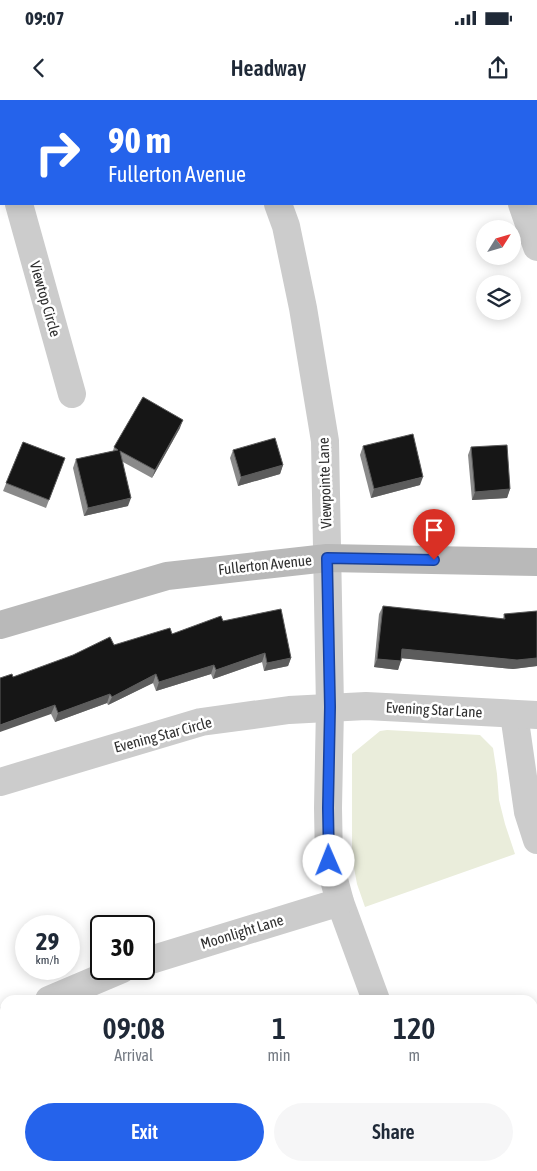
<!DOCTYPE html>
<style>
:root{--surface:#fff;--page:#f6f6f7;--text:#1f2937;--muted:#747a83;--accent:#2563eb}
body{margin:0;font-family:"Asap Condensed",sans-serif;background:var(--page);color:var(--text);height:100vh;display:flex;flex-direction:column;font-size:19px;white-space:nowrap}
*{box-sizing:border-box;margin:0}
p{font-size:16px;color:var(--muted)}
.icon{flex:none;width:28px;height:28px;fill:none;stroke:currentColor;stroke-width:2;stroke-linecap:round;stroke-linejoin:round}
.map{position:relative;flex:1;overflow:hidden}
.side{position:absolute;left:0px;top:895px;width:538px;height:176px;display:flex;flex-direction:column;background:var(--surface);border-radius:15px 15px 0 0;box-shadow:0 2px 12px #0003}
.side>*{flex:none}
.banner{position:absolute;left:0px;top:0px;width:538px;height:105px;box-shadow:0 2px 12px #0003;background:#2563eb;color:#fff;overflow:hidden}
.needle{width:32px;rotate:53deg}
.buttons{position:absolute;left:476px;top:120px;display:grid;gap:10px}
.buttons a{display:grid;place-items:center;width:45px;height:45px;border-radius:50%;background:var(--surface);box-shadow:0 2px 12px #0003;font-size:25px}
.speed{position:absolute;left:15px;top:815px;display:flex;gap:10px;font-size:25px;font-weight:700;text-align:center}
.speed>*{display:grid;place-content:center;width:65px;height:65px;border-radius:50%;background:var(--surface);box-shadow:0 2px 12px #0003;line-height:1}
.speed small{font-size:12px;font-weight:400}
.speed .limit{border:2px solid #111;border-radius:8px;background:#fff;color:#111}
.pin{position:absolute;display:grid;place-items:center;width:42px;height:42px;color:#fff;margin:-51px -21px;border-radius:50% 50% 50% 0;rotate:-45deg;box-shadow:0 0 5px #0007}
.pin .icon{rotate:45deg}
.me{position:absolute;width:55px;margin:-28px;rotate:359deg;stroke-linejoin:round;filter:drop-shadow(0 0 4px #0008)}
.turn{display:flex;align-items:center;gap:18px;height:105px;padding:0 25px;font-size:22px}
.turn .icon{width:65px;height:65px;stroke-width:2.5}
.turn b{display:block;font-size:35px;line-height:42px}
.eta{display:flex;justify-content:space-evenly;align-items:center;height:85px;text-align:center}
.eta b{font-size:30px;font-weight:600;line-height:35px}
.action{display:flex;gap:10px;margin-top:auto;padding:10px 25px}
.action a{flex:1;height:58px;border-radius:30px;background:var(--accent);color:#fff;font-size:20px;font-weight:600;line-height:58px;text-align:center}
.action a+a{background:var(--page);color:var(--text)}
.status{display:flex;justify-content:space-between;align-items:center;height:35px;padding:0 25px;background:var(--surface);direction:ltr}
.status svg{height:14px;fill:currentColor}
header{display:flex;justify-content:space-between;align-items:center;height:65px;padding:0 25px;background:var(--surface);font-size:22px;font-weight:600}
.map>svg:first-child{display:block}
</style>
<div class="status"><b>09:07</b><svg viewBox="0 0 49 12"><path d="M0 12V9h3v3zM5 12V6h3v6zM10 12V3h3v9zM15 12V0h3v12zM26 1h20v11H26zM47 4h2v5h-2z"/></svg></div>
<header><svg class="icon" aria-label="back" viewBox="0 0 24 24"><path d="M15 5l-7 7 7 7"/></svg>Headway<svg class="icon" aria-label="share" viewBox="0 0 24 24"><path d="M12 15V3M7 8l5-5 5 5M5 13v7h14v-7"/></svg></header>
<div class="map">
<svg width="537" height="1071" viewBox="0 0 537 1071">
<rect width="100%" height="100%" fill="#fff"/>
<!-- green -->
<polygon fill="#eaeddb" points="387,630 480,635 493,648 497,674 499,700 505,724 515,754 365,807 357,784 352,757 352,654 380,631"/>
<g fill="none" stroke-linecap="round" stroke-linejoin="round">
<!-- street -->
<g stroke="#ccc" stroke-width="28">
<polyline points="485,0 485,1"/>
<polyline points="230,1 233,0"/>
<polyline points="0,33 1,37"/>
<polyline points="0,86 1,86"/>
<polyline points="19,104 72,294"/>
<polyline points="278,104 286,126 303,208 325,341 330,607 328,708 329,761 340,802 376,900"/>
<polyline points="522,104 537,147"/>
<polyline points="514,614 528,712 537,740"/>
<polyline points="0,682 201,622 289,610 366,606 537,615"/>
<polyline points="144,862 340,802"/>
<polyline points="49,900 122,869"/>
<polyline points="0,922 5,920"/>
<polyline points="0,1018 5,1036"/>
<polyline points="19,1066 21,1071"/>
<polyline points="437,1066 438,1071"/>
<polyline points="270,1071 284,1066"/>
</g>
<!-- secondary -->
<polyline stroke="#b9b9b9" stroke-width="28" points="0,525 167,476 327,458 537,462"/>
</g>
<!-- wall -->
<g fill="#8a8a8a">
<polygon points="531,0 537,0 537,18 536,16 536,1 531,1"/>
<polygon points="180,328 152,378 123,362 128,406 84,416 73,368 76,359 113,351 114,347"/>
<polygon points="23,342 65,358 46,408 3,391"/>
<polygon points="363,346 420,385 371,398 360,355"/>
<polygon points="471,347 510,389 507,398 472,400 468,355"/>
<polygon points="233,350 283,365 280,374 238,386 230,358"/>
<polygon points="383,506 503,519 504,514 537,511 537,566 513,569 401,558 398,570 374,567 379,514"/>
<polygon points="223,521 291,558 288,566 264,571 262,562 213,579 211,574 156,591 153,583 108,605 107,603 55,622 51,614 13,577 114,545 172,534"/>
</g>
<!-- shaded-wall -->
<g fill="#5c5c5c">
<polygon points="183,320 180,328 152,378 155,370"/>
<polygon points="283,365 280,374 238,386 241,377"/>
<polygon points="423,377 420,385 371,398 374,389"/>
<polygon points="510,389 507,398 472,400 475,392"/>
<polygon points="131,398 128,406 84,416 88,408"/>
<polygon points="402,549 537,558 537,566 513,569 399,558"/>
<polygon points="265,553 262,562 213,579 216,570"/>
<polygon points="291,558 288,566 264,571 267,563"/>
<polygon points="377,559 401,561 398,570 374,567"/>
<polygon points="214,565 211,574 156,591 159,582"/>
<polygon points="156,574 153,583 108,605 112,597"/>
<polygon points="110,594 107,603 55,622 58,613"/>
<polygon points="55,605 51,614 0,632 0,625"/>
</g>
<!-- building -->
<g fill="#161616" stroke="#5c5c5c">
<polygon points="143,297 183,320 155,370 120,351 131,398 88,408 76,359 118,350 114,347"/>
<polygon points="413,334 423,377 374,389 363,346"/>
<polygon points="275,338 283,365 241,377 233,350"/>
<polygon points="23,342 65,358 49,400 6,383"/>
<polygon points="507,345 510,389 475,392 471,347"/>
<polygon points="383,506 505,519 504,514 537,511 537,558 517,560 402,549 401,561 377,559"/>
<polygon points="281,509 291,558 267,563 265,553 216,570 214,565 159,582 156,574 112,597 110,594 58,613 55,605 0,625 0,578 12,574 13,577 73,555 110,537 114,545 170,528 172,534 221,516 223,521"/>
</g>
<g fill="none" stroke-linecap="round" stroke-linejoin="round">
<!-- route casing -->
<g stroke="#184099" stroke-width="12">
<polyline id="route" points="329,761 328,708 330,607 327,458 434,460"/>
</g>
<!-- route -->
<use href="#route" stroke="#2563eb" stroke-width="9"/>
</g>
<g text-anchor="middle" stroke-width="5" stroke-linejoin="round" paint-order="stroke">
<!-- street labels -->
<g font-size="15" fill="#2f2f2f" stroke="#fff">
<text transform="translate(45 199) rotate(74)" y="5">Viewtop Circle</text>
<text transform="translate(325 383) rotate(-92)" y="5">Viewpointe Lane</text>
<text transform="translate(265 465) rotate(-6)" y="5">Fullerton Avenue</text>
<text transform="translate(434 610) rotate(3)" y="5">Evening Star Lane</text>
<text transform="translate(163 635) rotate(-15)" y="5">Evening Star Circle</text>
<text transform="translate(242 832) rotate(-17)" y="5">Moonlight Lane</text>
</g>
</g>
</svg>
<div class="buttons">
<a><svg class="needle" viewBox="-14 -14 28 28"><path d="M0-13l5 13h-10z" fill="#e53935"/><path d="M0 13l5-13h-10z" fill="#747a83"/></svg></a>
<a><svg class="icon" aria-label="layers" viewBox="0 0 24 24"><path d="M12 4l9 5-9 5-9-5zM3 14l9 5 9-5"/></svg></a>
</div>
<div class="speed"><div>29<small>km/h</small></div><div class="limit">30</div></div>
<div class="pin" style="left:434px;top:460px;background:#d93025"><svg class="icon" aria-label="arrive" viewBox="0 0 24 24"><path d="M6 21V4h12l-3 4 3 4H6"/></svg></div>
<svg class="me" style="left:329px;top:761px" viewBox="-20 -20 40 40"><circle r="19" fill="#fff"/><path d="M0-13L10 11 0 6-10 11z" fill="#2563eb"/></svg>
<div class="banner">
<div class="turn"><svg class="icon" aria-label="right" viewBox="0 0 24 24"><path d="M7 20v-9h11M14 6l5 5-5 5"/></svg><div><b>90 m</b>Fullerton Avenue</div></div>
</div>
<section class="side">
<div class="eta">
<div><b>09:08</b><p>Arrival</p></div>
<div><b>1</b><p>min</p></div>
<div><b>120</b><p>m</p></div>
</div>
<div class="action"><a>Exit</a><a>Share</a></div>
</section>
</div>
